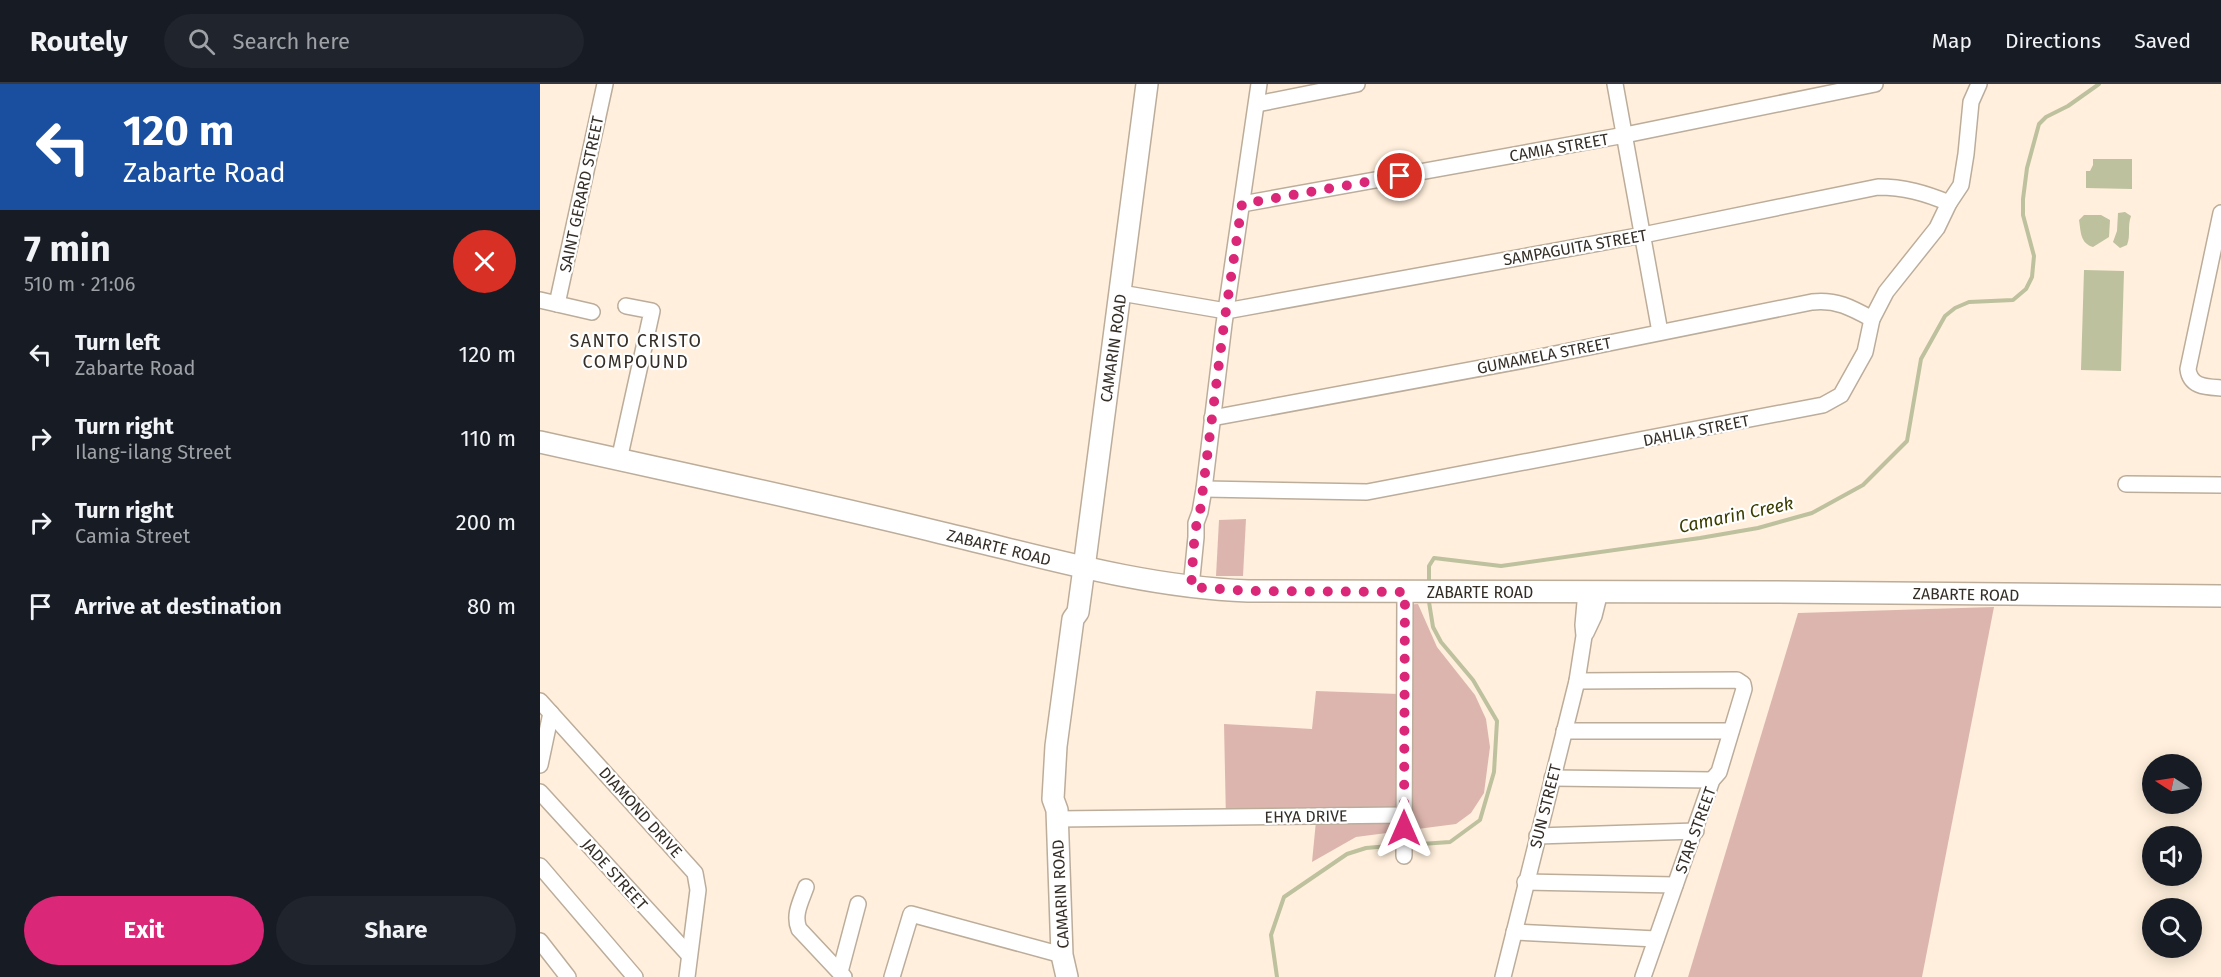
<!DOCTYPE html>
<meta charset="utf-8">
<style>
:root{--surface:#171b24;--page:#20242c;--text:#f1f3f6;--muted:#9ea1a6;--line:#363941;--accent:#db2777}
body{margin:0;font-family:"Fira Sans",sans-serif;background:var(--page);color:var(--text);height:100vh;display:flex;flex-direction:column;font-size:22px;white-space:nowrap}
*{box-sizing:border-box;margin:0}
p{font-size:20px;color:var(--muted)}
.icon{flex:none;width:33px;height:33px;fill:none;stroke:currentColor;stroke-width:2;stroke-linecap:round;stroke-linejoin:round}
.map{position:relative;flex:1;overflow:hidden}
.details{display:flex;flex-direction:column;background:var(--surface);width:540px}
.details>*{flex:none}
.banner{background:#1a4fa0;color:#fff;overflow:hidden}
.needle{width:39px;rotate:282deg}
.buttons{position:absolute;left:1602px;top:670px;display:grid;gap:12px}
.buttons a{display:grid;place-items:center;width:60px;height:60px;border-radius:50%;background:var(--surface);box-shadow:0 3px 15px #0003;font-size:30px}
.pin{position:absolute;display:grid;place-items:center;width:51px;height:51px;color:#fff;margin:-26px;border:3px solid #fff;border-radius:50%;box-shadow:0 2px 6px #0007}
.me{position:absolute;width:66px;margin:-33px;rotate:0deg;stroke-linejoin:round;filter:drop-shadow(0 0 4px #0008)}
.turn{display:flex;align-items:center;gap:21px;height:126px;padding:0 24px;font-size:27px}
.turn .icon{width:78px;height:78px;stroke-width:2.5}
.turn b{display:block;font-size:42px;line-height:51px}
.round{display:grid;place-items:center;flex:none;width:63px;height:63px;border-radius:32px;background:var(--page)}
.summary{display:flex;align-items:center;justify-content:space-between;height:102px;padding:0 24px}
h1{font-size:36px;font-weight:700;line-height:45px}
.primary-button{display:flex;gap:12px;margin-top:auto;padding:12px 24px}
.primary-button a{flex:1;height:69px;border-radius:36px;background:var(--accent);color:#fff;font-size:24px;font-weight:700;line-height:69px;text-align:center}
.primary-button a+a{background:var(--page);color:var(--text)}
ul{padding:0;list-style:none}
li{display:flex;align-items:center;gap:18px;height:84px;padding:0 24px}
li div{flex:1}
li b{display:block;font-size:22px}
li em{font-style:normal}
header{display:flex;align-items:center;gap:36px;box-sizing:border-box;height:84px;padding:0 30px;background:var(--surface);border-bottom:2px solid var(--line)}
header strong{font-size:28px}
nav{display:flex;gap:33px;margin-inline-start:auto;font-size:21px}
.search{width:420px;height:54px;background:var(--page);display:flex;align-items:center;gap:15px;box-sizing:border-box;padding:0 21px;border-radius:33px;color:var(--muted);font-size:22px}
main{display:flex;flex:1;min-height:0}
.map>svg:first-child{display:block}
</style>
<header>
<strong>Routely</strong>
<div class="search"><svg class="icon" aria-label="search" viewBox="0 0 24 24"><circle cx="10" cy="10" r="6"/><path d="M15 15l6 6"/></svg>Search here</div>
<nav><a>Map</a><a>Directions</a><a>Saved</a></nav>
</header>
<main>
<section class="details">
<div class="banner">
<div class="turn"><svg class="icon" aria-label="left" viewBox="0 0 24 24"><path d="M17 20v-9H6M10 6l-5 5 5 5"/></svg><div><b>120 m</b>Zabarte Road</div></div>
</div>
<div class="summary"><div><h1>7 min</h1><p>510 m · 21:06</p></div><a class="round" style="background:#d93025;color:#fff"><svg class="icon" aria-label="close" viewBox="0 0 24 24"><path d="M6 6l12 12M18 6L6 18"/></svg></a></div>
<ul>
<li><svg class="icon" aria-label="left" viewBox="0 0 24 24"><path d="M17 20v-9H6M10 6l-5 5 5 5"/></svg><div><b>Turn left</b><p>Zabarte Road</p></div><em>120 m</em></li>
<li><svg class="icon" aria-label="right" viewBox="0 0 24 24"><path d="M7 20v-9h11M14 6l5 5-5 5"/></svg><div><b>Turn right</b><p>Ilang-ilang Street</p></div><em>110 m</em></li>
<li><svg class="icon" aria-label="right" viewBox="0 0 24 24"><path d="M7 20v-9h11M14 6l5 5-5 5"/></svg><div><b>Turn right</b><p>Camia Street</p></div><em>200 m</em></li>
<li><svg class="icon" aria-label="arrive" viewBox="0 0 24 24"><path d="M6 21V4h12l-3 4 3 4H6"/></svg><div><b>Arrive at destination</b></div><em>80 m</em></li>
</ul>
<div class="primary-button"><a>Exit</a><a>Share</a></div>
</section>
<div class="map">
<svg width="1681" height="893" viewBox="0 0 1681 893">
<rect width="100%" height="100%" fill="#ffefdc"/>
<!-- green -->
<g fill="#dcb6ae">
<polygon points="706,435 703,492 676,492 679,436"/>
<polygon points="878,520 897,563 935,611 946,635 950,663 944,709 931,729 916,740 816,753 772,778 776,737 686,737 684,640 772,645 776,607 859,610 861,521"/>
<polygon points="1454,523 1382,893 1148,893 1258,529"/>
</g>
<!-- water -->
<g fill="#bdc19e">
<polygon points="1553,75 1592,75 1592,105 1546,104 1546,87 1550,87 1553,81"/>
<path d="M1585 128 1591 132C1587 143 1591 151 1587 161L1580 164 1573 158 1577 147 1578 129Z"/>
<path d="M1544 131H1561L1570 136 1569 153 1553 163C1540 159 1541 148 1539 136Z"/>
<polygon points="1544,186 1584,187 1581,287 1541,286"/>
</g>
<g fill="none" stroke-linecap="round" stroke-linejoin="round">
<!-- stream -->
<g stroke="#bdc19e" stroke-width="4">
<polyline points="889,498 889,482 894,474 961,482 1160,454 1218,444 1272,429 1323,401 1367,357 1381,275 1405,232 1415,224 1429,218 1473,216 1486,205 1492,193 1494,172 1483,131 1483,115 1487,84 1499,40 1506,33 1528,22 1559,0"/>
<polyline points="867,761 910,758 940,736 954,688 957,637 933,596 901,558 893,543 889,518"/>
<polyline points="737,893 731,851 744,813 807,770 826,764 860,761"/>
</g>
<!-- street casing -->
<g stroke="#bcad9b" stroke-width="18">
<g id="street">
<polyline points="1075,0 1120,248"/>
<polyline points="717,20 817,0"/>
<polyline points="702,120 1085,51 1335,0"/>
<path d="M1681 129 1648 285C1650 303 1666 303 1681 304"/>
<path d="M581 209 686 227 1103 151 1338 103C1364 103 1385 109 1409 119"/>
<polyline points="0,216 52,228"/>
<polyline points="17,220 65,0"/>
<path d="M672 334 990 275 1272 218C1296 215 1312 224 1332 235"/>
<polyline points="79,376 112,227 86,222"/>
<polyline points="1586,400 1681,401"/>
<polyline points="664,405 827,408 1283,321 1301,311 1325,268 1332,235 1346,208 1397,144 1409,119 1421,101 1426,70 1431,18 1439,0"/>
<polyline points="651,503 656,453 656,439 660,428 664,405 684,240 719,0"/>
<polyline points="1046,549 1054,532 1060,508"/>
<polyline points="1037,597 1197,596 1203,600 1204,605 1179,688 1172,696 1103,893"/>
<polyline points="0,617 155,789 158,806 147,893"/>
<polyline points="1024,647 1191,647"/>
<polyline points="0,681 11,629"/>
<polyline points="1012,694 1172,696"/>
<polyline points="0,708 149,871"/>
<polyline points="517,735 864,731"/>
<polyline points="997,752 1156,747"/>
<polyline points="864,772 865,508"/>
<polyline points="0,782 95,893"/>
<polyline points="985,798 1135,801"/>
<path d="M266 803C261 817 253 831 259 845L304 893"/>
<polyline points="974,848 1116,855"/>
<polyline points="0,857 28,893"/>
<polyline points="300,888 318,820"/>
<polyline points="352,893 371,830 522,871"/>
<polyline points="963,893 1037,597 1044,552 1043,541 1046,507"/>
</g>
</g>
<!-- secondary casing -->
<g stroke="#bcad9b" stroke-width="24">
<g id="secondary">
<path d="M0 358C134 388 269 416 402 449 504 473 603 503 708 507L1230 508 1681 512"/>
<polyline points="527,893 522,871 517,726 513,715 516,662 533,535 538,528 544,484 607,0"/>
</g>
</g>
<!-- street -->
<use href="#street" stroke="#fff" stroke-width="15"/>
<!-- secondary -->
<use href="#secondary" stroke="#fff" stroke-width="21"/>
</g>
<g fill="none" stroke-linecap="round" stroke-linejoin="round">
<!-- route -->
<path stroke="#db2777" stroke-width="10" stroke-dasharray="0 18" d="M860 92 702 120 684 240 660 428C653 445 653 483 651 503L708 507 865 508 864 744"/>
</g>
<g text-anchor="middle" stroke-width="4.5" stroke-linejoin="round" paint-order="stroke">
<!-- street labels -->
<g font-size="16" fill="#352f28" stroke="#fff">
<text transform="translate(1019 63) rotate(-10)" y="6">CAMIA STREET</text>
<text transform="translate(41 110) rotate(-78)" y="6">SAINT GERARD STREET</text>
<text transform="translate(1035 163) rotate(-10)" y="6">SAMPAGUITA STREET</text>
<text transform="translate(573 264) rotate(-82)" y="6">CAMARIN ROAD</text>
<text transform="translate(1004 271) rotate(-11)" y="6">GUMAMELA STREET</text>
<text transform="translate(1156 346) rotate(-11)" y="6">DAHLIA STREET</text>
<text transform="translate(459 463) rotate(14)" y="6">ZABARTE ROAD</text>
<text x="940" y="514">ZABARTE ROAD</text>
<text transform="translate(1426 510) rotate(1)" y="6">ZABARTE ROAD</text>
<text transform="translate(1005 722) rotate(-76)" y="6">SUN STREET</text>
<text transform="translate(101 728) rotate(48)" y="6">DIAMOND DRIVE</text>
<text transform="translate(766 732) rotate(-1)" y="6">EHYA DRIVE</text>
<text transform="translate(1155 746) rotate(-70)" y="6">STAR STREET</text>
<text transform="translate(75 790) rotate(48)" y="6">JADE STREET</text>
<text transform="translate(520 810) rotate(-93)" y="6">CAMARIN ROAD</text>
</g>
<!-- neighbourhood labels -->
<g font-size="18" letter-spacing="1.5" fill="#352f28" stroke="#fff">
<text x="96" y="263">SANTO CRISTO<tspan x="96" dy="21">COMPOUND</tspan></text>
</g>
<!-- water labels -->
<g font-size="18" font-style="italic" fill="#3b3e00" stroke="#fff">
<text transform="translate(1196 431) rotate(-12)" y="6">Camarin Creek</text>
</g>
</g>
</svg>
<div class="buttons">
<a><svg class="needle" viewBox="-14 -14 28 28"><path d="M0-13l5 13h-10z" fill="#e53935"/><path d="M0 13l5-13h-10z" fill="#9ea1a6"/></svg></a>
<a><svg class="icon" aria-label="sound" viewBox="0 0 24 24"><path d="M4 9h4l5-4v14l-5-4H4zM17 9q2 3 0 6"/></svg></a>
<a><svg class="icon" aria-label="search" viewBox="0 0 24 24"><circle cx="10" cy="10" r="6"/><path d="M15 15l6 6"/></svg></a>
</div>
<div class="pin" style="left:860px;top:92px;background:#d93025"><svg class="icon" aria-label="arrive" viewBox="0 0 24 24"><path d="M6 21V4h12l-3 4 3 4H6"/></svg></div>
<svg class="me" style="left:864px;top:744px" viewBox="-20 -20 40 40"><path d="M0-17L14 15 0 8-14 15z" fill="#db2777" stroke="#fff" stroke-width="4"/></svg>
</div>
</main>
